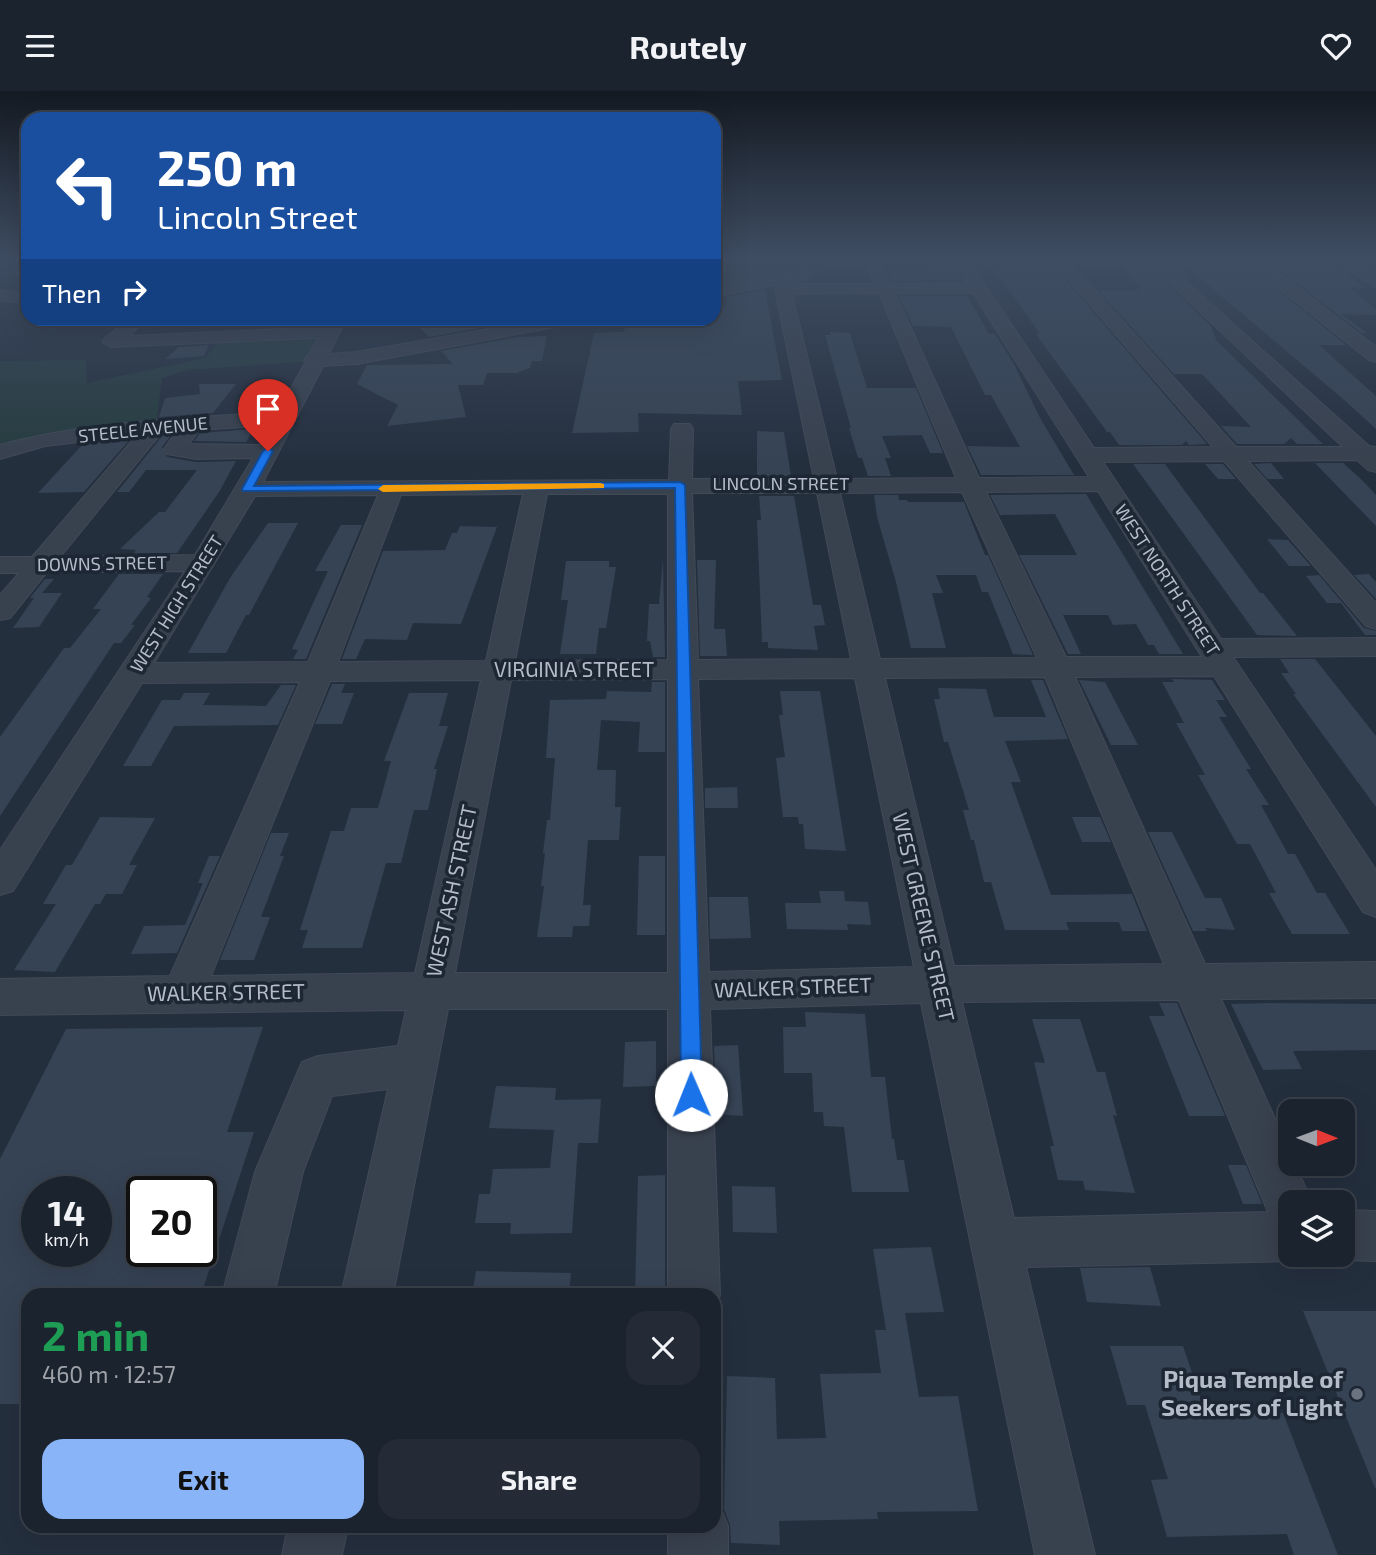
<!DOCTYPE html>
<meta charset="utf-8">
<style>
:root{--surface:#1b232e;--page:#242b36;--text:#f1f3f6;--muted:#a0a4aa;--line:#39404a;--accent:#8ab4f8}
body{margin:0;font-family:"Exo 2",sans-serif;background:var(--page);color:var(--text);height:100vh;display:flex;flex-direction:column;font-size:26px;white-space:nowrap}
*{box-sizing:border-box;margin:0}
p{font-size:23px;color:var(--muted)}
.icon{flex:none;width:38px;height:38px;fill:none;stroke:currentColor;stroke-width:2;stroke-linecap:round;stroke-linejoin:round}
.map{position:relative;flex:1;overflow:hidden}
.details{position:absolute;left:21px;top:1197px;width:700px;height:245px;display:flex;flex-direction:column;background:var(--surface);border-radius:21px;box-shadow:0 7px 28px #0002,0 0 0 2px var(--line)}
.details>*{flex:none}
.guide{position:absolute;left:21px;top:21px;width:700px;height:214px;border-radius:21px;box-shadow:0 7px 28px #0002,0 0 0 2px var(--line);background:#1a4fa0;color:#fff;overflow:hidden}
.needle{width:46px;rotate:91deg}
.buttons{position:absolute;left:1278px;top:1008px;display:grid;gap:14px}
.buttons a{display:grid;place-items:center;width:77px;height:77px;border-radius:14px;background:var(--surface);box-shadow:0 7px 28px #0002,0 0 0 2px var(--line);font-size:35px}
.speed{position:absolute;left:21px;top:1085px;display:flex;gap:14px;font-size:35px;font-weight:700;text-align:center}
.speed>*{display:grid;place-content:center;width:91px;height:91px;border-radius:50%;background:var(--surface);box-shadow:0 7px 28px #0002,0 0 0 2px var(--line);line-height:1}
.speed small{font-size:18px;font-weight:400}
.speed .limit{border:4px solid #111;border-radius:10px;background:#fff;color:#111}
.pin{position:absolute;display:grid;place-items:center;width:60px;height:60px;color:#fff;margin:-72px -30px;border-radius:50% 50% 50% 0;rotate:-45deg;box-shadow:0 0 7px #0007}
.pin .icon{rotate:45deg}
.me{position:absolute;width:77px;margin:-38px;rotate:359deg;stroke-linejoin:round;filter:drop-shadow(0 0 5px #0008)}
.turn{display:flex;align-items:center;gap:24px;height:147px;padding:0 21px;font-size:32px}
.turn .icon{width:91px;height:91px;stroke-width:2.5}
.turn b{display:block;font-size:49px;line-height:60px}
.then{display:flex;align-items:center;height:66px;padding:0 21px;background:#0003;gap:14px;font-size:26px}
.round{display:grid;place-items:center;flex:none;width:74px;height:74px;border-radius:21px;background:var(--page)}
.overview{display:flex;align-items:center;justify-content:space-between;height:119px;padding:0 21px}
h1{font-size:42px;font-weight:700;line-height:52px;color:#1e9e55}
.action{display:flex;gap:14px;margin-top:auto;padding:14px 21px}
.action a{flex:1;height:80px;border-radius:21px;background:var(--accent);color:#111;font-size:28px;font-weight:700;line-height:80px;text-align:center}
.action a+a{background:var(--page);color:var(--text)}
header{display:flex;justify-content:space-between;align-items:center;height:91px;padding:0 21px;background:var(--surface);font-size:32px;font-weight:700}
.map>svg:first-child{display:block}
</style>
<header><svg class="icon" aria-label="menu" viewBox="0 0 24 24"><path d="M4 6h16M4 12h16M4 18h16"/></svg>Routely<svg class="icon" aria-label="heart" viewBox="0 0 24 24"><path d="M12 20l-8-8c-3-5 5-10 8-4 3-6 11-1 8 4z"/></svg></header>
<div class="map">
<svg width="1376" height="1464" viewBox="0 0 1376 1464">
<rect width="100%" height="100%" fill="#242f3e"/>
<!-- green -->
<g fill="#263c3f">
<polygon points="714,167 893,167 714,201"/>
<polygon points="330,241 313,270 188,279 162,287 156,335 0,361 0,270 86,269 87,292 205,267 222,247"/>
</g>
<!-- building -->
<g fill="#364354" fill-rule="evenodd">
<polygon points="1141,168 1210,234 1217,250 1323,353 1297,353 1291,347 1284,353 1237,353 1221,335 1251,336 1202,283 1174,283 1099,200 1139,200 1136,197 1142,197 1114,169"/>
<polygon points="1165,168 1239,168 1346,254 1319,254 1376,305 1376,338 1342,307 1183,173 1191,192"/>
<polygon points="1266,169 1278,169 1287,175 1336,175 1365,197 1349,196 1376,218 1376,224 1341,223 1367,242 1362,242"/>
<polygon points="997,170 1049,170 1207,353 1189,354 1186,350 1182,354 1119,354 1110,341 1107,341 1036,243 1039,243 1036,237 989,171"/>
<polygon points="952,173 962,189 893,190 888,181 897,179 896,176 931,177 929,174"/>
<polygon points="765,199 782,289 738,290 742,324 638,322 639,341 572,342 594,242 624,241 627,228 714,228 714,215 726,215 726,206"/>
<polygon points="899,205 967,205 989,243 995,243 1015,275 1039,325 1074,384 981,384 967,355 1020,356 991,304 985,304 951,236 913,235"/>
<polygon points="412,228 497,228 502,233 429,246"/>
<polygon points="830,241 850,242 867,297 916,297 943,362 930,362 922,344 882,345 891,367 885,367 891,385 868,385 862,367 858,367 849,337 851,337 825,244 830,244"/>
<polygon points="547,245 542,270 532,270 530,277 516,282 487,282 483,294 458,294 466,326 387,335 398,314 357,293 367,274 453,273 441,260 518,246"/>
<polygon points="209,254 204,265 165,268 179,256"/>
<polygon points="199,293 236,293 213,322 159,326 165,307 200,303"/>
<polygon points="254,338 246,351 194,350 200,342"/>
<polygon points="757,340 784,341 791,385 757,385"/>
<polygon points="172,343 162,356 167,366 196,371 236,370 219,401 177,462 134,462 136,459 120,458 159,421 165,421 197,379 146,379 129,401 117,401 163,344"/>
<polygon points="131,347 84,401 38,402 83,353"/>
<polygon points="1271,372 1284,388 1267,388 1254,373"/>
<polygon points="1315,372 1343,372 1362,389 1376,404 1376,435"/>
<polygon points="1133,373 1165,373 1260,502 1263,502 1297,545 1257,544"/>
<polygon points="1205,373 1223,373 1236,388 1218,388"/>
<polygon points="1086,403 1124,465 1183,563 1159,563 1154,554 1148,554 1136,533 1113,534 1108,524 1063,524 1081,563 1068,563 1019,464 1077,464 1055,423 1000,424 990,404"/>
<polygon points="874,404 898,404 899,409 907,409 908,411 964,411 985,464 988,464 1033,564 1013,563 988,501 982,501 976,484 936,484 943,502 932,502 946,557 911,557 896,491 877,426"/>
<polygon points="759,405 794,405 813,514 821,514 825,534 814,535 818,559 768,557 768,551 762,551 757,429 761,429"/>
<polygon points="268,432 298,432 249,524 246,524 226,562 188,562 230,487"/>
<polygon points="341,434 362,434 306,568 293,568 298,559 292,558 328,480 315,480"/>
<polygon points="460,435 497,436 461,533 413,532 407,549 365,548 356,568 342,568 383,460 445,459 452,442 457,442"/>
<polygon points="1267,448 1288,449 1311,475 1289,475"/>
<polygon points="663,468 665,566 653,566 650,550 647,550 649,513 659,513"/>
<polygon points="697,469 716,469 714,538 725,538 727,565 700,565"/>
<polygon points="566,470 609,470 609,476 616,476 606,537 599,537 596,563 560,563 568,509 561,509"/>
<polygon points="119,483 163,483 147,506 151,507 131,534 135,534 121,552 114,552 0,725 0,646 64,557 70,557 101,518 93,518"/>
<polygon points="1369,483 1376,491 1376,508 1354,484"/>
<polygon points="1319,484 1364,537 1376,540 1376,544 1365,544 1341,512 1327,512 1306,485"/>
<polygon points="45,488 54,488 42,502 62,502 39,536 13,537 34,507 30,507"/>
<polygon points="1280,568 1315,568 1376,645 1376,716 1293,603 1296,603 1281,582 1289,582"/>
<polygon points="1172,588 1212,589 1225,609 1216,609 1227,626 1219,626 1251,678 1246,678 1269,714 1261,714 1288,763 1295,763 1317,802 1325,802 1350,843 1292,843 1269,802 1276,802 1250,753 1237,753 1198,684 1205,684 1176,632 1184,632 1162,591 1174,591"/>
<polygon points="1031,589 1043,589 1068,648 1005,650 1021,691 1011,691 1051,804 1132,803 1147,840 1122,840 1119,831 1066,831 1069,839 1005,839 991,791 984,791 974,749 971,749 963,719 969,719 948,651 944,651 934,608 940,608 938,597 986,598 994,626 1046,626"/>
<polygon points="1079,589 1105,591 1138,654 1111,654"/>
<polygon points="652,591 665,591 665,661 638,661 640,631 601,629 597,679 616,679 615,716 621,716 619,749 588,749 583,814 591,814 589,835 573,835 572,846 537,846 544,795 541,795 545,762 543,762 547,729 550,729 555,667 546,667 550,609 606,608 607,600 651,601"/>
<polygon points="332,593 345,593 341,602 354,602 342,633 315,633"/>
<polygon points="281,594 296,594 278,634 174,635 151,675 123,675 162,609 180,609 184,602 210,602 203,614 266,615"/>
<polygon points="780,600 820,600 846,760 805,758 803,733 799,733 798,726 783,726 776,667 785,666 779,624 783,624"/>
<polygon points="409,602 448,602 439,635 448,635 434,678 437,678 428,719 414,719 401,772 386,772 362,857 302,857 308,839 300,839 331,740 344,740 351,717 378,717 391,670 384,670"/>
<polygon points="737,696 738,717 705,717 705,697"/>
<polygon points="100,726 155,727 129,774 137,774 122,803 106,803 100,813 95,813 55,881 14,879 56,813 43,813 66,774 72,774"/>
<polygon points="1072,726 1100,726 1111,751 1082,751"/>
<polygon points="1148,741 1172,741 1205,807 1221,807 1235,839 1205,837 1207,840 1193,840"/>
<polygon points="271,742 289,742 280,765 284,765 261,826 270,826 254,869 220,869"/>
<polygon points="209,765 220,765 177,862 131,863 144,835 185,834 203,792 198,792"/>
<polygon points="639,765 665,765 665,844 637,844"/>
<polygon points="819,800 844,800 845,810 868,811 871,834 847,833 848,839 787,838 785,812 821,812"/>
<polygon points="709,806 748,806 751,847 710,848"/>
<polygon points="1159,912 1177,912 1225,1025 1189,1025 1149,925 1165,925"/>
<polygon points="1269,912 1376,913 1376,959 1293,960 1302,978 1263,979 1231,913"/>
<polygon points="805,921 865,923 871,986 885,986 892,1048 894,1048 897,1069 904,1069 909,1101 852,1101 844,1036 824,1035 823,1021 814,1021 812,982 784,982 783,936 806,936"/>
<polygon points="1032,928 1080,928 1097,981 1105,981 1117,1025 1113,1024 1135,1102 1085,1099 1083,1090 1058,1089 1050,1055 1054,1055 1034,971 1045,972"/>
<path d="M263 936 227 1041H254L201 1204H28V1313H0V1068L66 938ZM37 1101H96V1160H37ZM142 1101H201V1160H142Z"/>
<polygon points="656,950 656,995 623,996 625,951"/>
<polygon points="738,954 743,1025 716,1023 714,955"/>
<polygon points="496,995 556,997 555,1009 601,1008 598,1052 578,1052 572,1142 510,1143 511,1132 475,1132 479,1103 490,1103 493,1078 550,1077 554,1039 489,1037"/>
<polygon points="1228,1074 1246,1074 1262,1113 1243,1113"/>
<polygon points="665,1084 665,1204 635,1204 638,1085"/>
<polygon points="732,1095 775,1096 777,1142 733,1141"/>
<polygon points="931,1156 944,1221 905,1222 919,1306 958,1305 978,1420 877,1421 878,1428 779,1430 780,1454 731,1452 730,1434 724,1418 727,1285 775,1287 777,1348 826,1347 820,1283 881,1282 875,1239 886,1239 873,1158"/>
<polygon points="1150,1176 1161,1215 1087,1211 1080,1177"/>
<polygon points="476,1180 571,1182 569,1204 472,1204"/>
<polygon points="1303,1220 1376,1220 1376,1397 1375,1397"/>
<polygon points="1110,1255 1183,1255 1206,1323 1283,1322 1338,1464 1294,1464 1287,1443 1167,1446 1151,1389 1168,1388 1145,1314 1127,1314"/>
</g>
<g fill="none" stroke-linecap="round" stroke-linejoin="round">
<!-- minor casing -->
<g stroke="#414a57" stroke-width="2">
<g id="minor">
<path d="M871 167 878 168 891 193 967 192 951 167H967L1094 357 1213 356 1050 167H1066L1236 356H1343L1143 167H1160L1369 355 1376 356V381L1368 379 1357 369 1248 370 1376 512V538L1366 535 1224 370 1103 371 1221 548 1376 547V565L1233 566 1376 779V826L1363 821 1214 585 1075 586 1205 873 1376 871V907L1221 908 1290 1061V1073H1295L1312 1111H1290V1164H1304L1290 1170 1026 1176 1095 1464H1035L921 912 710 918 720 1204 714 1218V1204H668V918H448L393 1204H341L388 998 332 1005 303 1081 274 1204H222L255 1081 302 971 318 965 398 955 406 919 0 924V888L170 885 300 591 142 592 13 800 0 804V759L185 480 47 481 10 527 0 529V504L19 482H0V466H32L137 344 45 355 0 368V354C90 330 185 327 278 321L305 272 304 270 319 247 111 256 102 251 105 247 128 228H147L129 245 325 236 330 228H346L329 263 357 261 545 228H579L577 232 571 233 357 273 323 275 263 391 669 389 671 338 674 333H690L693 338 692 388H814L774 194 714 206V196L803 179 809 181 811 184 809 187 790 193H874L865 171ZM879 202 956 387 837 388 792 203ZM895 202H973L1089 386 979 387ZM271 334 261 354 189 353 199 339ZM177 340 164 358 167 363 196 368 253 367 195 464 60 466 162 341ZM1098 400 1202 566H1066L986 401ZM962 401 1037 567 880 568 840 402ZM692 402H817L851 568 698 569ZM523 403 486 570 338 571 401 404ZM547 403H668V569L515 570ZM378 404 308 571 154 572 255 405ZM1045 586 1164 873 954 875 885 587ZM855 587 914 876 709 881 698 588ZM668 588V882H455L511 589ZM481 589 415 882 211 885 330 590ZM1179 909 1268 1121 1014 1127 962 911Z"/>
<polygon points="1241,167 1259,167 1376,256 1376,271 1369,269"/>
<polygon points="1330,167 1348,167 1376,184 1376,196"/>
<polygon points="28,176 28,186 14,184 12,181 14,178"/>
<polygon points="0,200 28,201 28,211 0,210"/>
<polygon points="1342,1119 1376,1120 1376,1170 1342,1169 1330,1164 1342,1164"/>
<polygon points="714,1412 719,1414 728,1435 728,1464 668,1464 668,1435 714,1435"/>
<polygon points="288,1435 348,1435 342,1464 282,1464"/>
</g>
</g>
<!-- minor -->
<use href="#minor" fill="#38414e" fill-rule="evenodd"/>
</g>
<!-- sky -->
<linearGradient id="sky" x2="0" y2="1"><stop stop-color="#141a22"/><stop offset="0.45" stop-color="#3f4d63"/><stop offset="1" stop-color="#3f4d63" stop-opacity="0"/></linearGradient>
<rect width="1376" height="372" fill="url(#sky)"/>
<!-- route -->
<polygon fill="#1a73e8" stroke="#114b97" stroke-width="2" points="268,357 273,360 254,395 680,391 685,394 702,1004 699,1011 691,1014 684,1011 681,1004 675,397 243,400 242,398 263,360"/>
<!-- slow -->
<polygon fill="#f59e0b" points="600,392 604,393 604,397 383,401 378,398 383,394"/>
<!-- markers -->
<circle fill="#6b7280" stroke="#1d2633" stroke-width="2.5" cx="1357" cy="1303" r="7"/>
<g text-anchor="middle" stroke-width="7" stroke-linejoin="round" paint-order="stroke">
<!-- far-street labels -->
<g font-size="18" fill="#b4bcc9" stroke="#1d2633">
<text transform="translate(143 339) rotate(-6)" y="6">STEELE AVENUE</text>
<text x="781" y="399">LINCOLN STREET</text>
<text transform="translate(102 473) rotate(-1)" y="6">DOWNS STREET</text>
<text transform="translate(1167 489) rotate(57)" y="6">WEST NORTH STREET</text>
<text transform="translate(177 513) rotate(-58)" y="6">WEST HIGH STREET</text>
</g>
<!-- street labels -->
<g font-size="21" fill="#b4bcc9" stroke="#1d2633">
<text x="574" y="586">VIRGINIA STREET</text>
<text transform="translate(452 800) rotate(-78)" y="7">WEST ASH STREET</text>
<text transform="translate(923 826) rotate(77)" y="7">WEST GREENE STREET</text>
<text transform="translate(793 897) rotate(-2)" y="7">WALKER STREET</text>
<text transform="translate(226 902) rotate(-1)" y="7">WALKER STREET</text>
</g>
<!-- near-poi labels -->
<g font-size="24" font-weight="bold" fill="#b4bcc9" stroke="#1d2633" text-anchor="end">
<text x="1343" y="1297">Piqua Temple of<tspan x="1343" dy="28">Seekers of Light</tspan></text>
</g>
</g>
</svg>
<div class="buttons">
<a><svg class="needle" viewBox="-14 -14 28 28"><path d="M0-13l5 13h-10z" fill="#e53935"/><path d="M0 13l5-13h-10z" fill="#a0a4aa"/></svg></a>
<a><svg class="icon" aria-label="layers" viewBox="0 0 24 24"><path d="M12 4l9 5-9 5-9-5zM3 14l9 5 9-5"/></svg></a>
</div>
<div class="speed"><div>14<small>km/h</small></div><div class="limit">20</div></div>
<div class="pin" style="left:268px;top:360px;background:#d93025"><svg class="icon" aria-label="arrive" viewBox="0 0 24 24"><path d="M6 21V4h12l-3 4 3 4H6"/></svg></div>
<svg class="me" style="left:691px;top:1004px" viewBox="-20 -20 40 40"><circle r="19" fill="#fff"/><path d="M0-13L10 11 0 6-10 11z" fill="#1a73e8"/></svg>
<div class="guide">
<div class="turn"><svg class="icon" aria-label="left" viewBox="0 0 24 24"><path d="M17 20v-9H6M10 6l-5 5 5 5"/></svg><div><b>250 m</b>Lincoln Street</div></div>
<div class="then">Then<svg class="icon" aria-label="right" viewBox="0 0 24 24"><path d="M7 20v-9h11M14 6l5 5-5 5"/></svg></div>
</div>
<section class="details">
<div class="overview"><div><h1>2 min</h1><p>460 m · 12:57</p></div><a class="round"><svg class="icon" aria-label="close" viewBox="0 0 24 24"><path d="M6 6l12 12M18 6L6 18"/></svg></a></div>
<div class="action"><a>Exit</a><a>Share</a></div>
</section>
</div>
